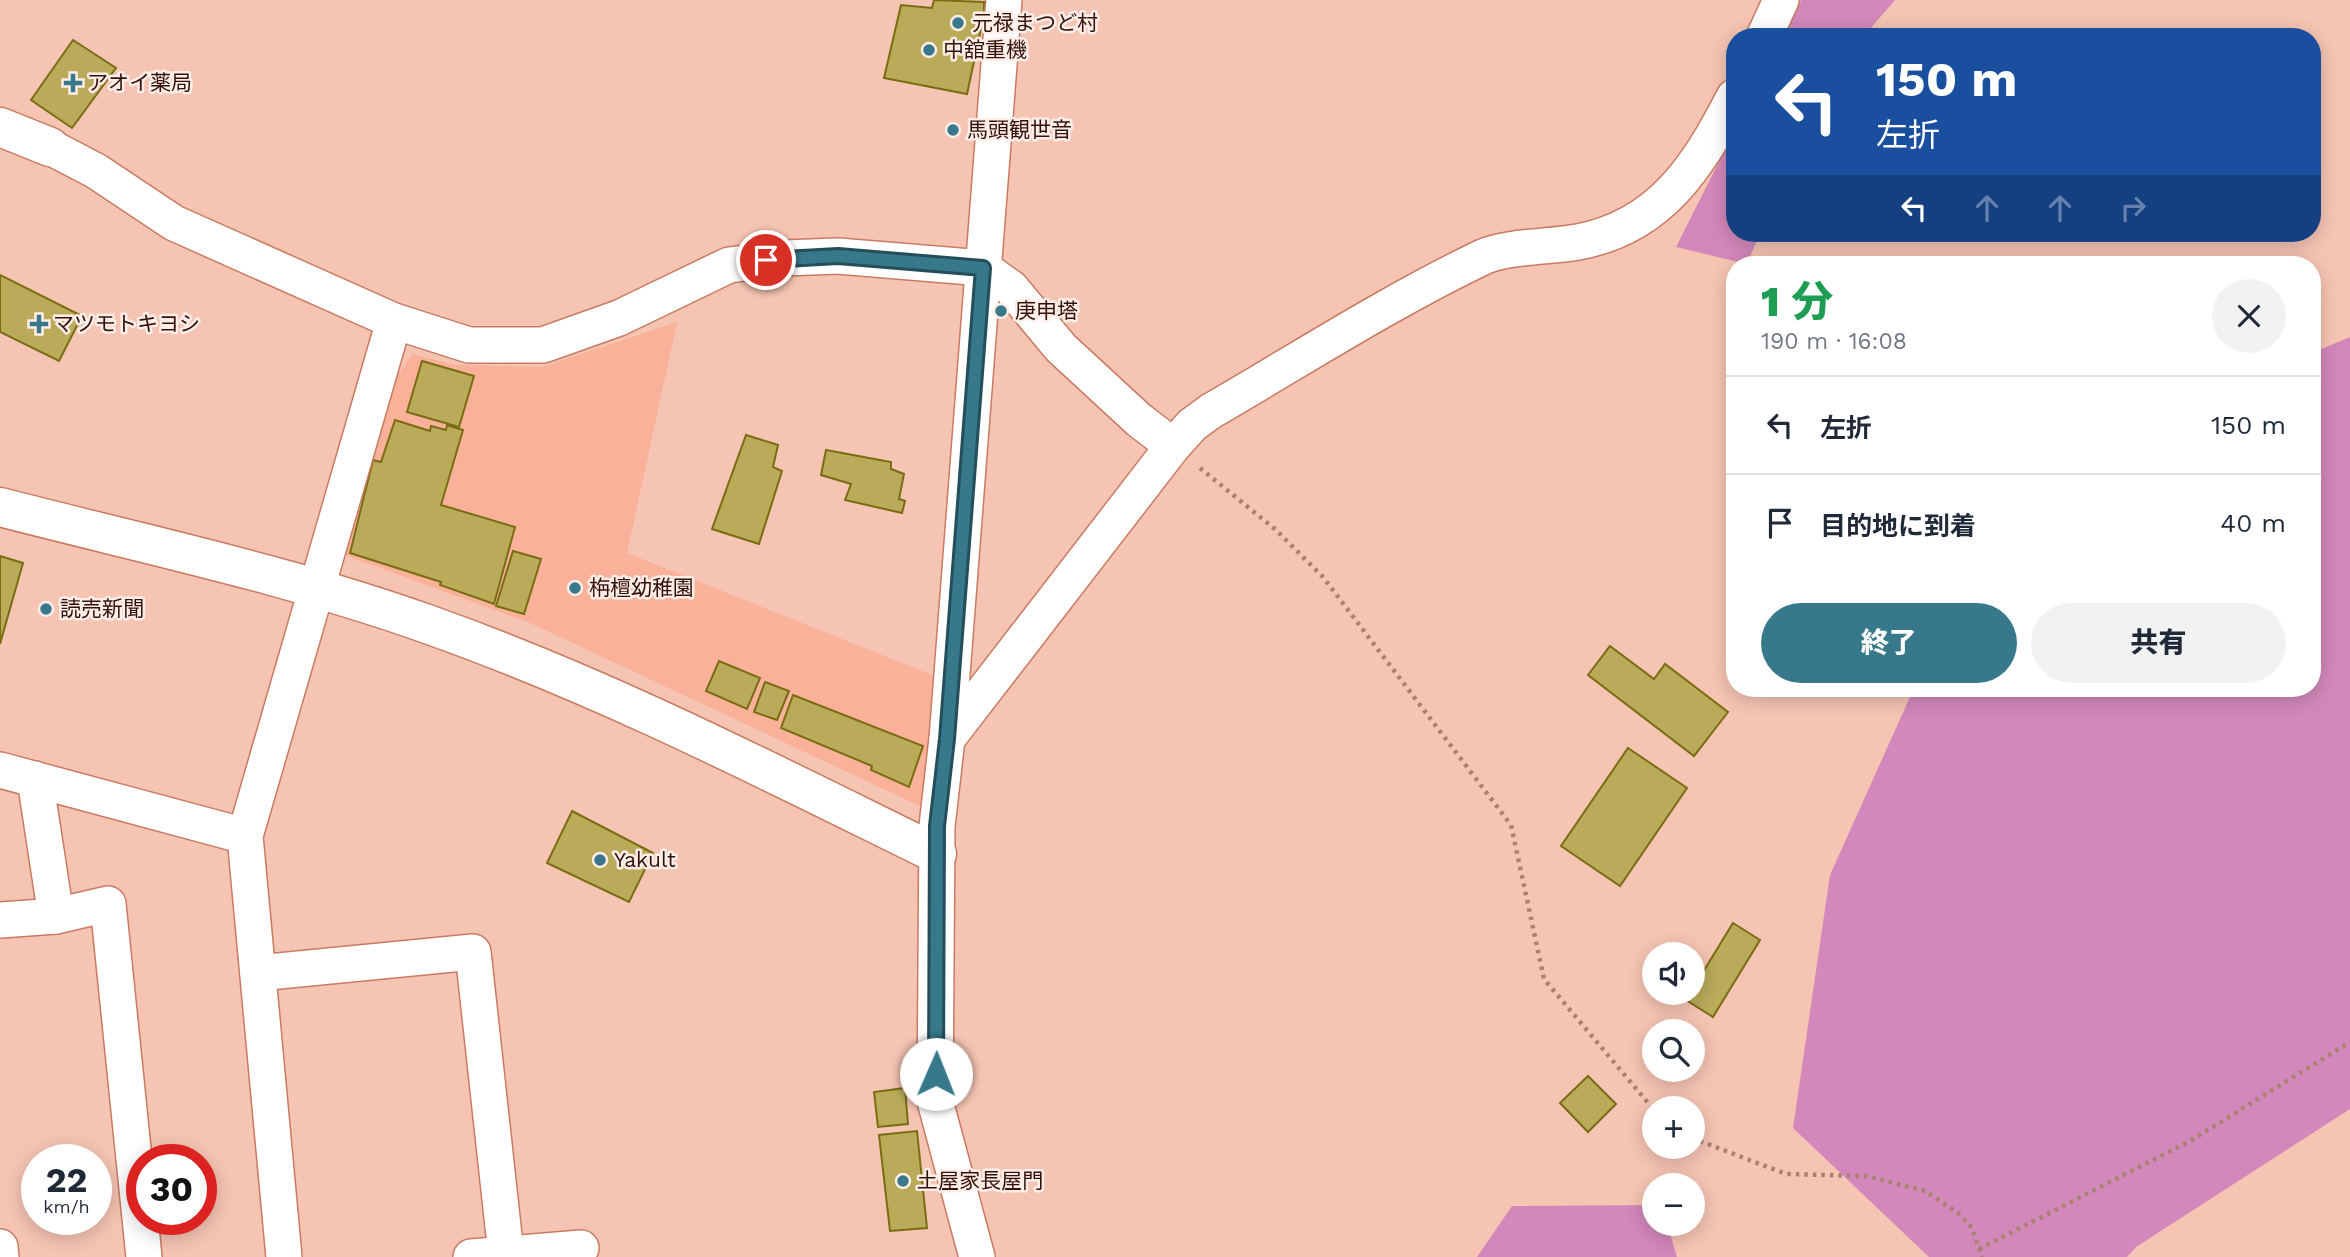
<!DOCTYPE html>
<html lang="ja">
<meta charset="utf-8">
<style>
:root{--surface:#fff;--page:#f2f2f3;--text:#1f2937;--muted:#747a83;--line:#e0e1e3;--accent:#37788b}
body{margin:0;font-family:"Work Sans","Noto Sans JP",sans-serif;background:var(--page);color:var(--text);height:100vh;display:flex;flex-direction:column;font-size:26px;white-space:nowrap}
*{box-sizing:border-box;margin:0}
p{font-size:23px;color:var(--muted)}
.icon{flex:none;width:38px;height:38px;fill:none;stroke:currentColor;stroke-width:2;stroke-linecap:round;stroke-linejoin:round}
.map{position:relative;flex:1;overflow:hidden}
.drawer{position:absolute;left:1726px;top:256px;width:595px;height:441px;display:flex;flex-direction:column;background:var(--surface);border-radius:28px;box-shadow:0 4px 18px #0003}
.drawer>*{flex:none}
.guide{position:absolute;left:1726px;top:28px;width:595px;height:214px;border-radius:28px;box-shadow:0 4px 18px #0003;background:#1a4fa0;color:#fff;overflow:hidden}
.buttons{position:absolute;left:1642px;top:942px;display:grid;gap:14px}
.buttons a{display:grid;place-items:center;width:63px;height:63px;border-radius:50%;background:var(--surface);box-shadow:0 4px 18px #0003;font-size:35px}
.speed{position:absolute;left:21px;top:1144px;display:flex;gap:14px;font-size:35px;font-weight:700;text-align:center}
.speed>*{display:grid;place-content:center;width:91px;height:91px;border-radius:50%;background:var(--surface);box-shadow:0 4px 18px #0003;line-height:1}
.speed small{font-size:18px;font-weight:400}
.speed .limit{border:10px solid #d22;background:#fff;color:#111}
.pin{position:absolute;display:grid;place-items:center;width:60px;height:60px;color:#fff;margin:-30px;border:4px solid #fff;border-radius:50%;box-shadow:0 2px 7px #0007}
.me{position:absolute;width:77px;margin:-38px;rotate:1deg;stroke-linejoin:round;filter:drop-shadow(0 0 5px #0008)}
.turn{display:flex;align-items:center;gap:24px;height:147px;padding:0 35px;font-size:32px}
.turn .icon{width:91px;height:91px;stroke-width:2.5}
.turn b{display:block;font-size:49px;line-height:60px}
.lanes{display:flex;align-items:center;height:66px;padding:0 35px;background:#0003;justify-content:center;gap:35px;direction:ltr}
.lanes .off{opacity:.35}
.round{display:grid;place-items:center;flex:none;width:74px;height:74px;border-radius:37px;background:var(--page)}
.head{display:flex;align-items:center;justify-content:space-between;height:119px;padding:0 35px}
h1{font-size:42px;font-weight:800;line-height:52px;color:#1e9e55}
.button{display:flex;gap:14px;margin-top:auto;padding:14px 35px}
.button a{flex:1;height:80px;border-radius:42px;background:var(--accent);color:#fff;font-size:28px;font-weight:800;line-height:80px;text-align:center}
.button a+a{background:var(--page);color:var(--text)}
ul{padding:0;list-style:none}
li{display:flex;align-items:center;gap:21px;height:98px;padding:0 35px;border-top:2px solid var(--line)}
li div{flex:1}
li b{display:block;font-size:26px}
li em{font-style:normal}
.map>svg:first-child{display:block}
</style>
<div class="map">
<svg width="2350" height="1257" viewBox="0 0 2350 1257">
<rect width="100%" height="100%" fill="#f6c4b3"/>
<!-- built -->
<polygon fill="#f9b199" points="677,322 627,553 937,677 924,808 530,623 342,554 392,382 413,354 455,365 542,367"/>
<!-- green -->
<g fill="#d288ba">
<polygon points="1801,0 1895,0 1863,37 1782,37"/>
<polygon points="1734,132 1734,233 1760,233 1747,264 1676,247"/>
<polygon points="2350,337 2350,1109 2136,1247 2127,1257 1929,1257 1793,1128 1830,875 1914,688 2312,688 2312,353"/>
<polygon points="1654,1205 1654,1223 1667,1223 1677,1257 1477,1257 1512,1206"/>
</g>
<!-- building -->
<g fill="#b9ab5a" stroke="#7a6c12" stroke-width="2">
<polygon points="934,0 984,2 984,15 967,94 884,78 901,5 932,8"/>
<polygon points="73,40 116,68 72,128 31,100"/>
<polygon points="0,275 82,316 59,361 0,332"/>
<polygon points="422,361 474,376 459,427 407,412"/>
<polygon points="395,420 430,431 431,426 446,430 447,425 463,430 441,505 515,527 494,604 440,585 441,582 350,553 373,460 381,462"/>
<polygon points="746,435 778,445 773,467 782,471 759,544 712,529"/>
<polygon points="826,450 891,462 891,469 904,474 899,499 905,501 902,513 845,500 851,484 821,475"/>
<polygon points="513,551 541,559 524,614 496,606"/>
<polygon points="0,556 23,563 0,644"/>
<polygon points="1610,646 1654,679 1665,664 1728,712 1694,756 1588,675"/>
<polygon points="719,661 760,678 747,709 706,691"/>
<polygon points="765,682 789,691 777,720 754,712"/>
<polygon points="793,695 923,746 909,787 871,770 872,766 781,728"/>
<polygon points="1628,748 1687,788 1620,886 1561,846"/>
<polygon points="572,811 653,853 629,902 547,863"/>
<polygon points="1733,923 1760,940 1713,1017 1686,1000"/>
<polygon points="1588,1076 1616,1104 1588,1132 1560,1103"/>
<polygon points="905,1088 908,1124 878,1127 874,1092"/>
<polygon points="917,1131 927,1228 890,1231 879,1135"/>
</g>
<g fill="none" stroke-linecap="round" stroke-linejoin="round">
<!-- street casing -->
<g stroke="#c87b61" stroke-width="38">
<g id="street">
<polyline points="1764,37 1781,0"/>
<path d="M50 147 96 171 174 223 394 321 469 345H543L619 318 729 265 784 258 838 256 983 268 1011 288 1061 348 1139 420 1173 446 1192 425 1211 411C1301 359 1389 302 1483 257 1507 246 1551 247 1578 242 1660 227 1698 167 1734 97"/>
<polyline points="947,739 1004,0"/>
<polyline points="0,770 245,836"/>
<polyline points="35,779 56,916"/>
<polyline points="0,920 56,916 108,904 144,1257"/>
<polyline points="258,973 473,952 506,1254"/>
<polyline points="0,1247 1,1257"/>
<polyline points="284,1257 245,836 394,321"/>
<polyline points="471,1257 581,1248"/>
<polyline points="977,1257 935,1101 937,826 947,739 1173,446"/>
</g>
</g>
<!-- secondary casing -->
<g stroke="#c87b61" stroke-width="41">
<g id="secondary">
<polyline points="0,127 50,147"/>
<path d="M0 507C143 544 290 575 430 625 605 687 770 772 937 854"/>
</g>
</g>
<!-- path -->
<g stroke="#aa8071" stroke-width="4.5" stroke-dasharray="3.5 5" stroke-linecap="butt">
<polyline points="1200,468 1276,530 1323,577 1511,825 1544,979 1654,1110"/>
<polyline points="1692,1138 1786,1174 1866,1176 1925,1191 1958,1213 1972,1228 1982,1257"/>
<polyline points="1979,1249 2190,1141 2350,1042"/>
</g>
<!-- street -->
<use href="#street" stroke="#fff" stroke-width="35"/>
<!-- secondary -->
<use href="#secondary" stroke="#fff" stroke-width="38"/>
</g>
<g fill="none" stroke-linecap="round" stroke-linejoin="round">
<!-- route casing -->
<g stroke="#244e5a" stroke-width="18">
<polyline id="route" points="766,260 838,256 983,268 947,739 937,826 936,1074"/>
</g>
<!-- route -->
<use href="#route" stroke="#37788b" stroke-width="12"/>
</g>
<!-- markers -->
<g fill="#37788b" stroke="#ffede7" stroke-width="2.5">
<circle cx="958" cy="23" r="7"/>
<circle cx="929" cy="50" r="7"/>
<path d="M69.5 72.5h7v7h7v7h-7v7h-7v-7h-7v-7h7z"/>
<circle cx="953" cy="130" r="7"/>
<circle cx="1001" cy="311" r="7"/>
<path d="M35.5 313.5h7v7h7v7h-7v7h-7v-7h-7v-7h7z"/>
<circle cx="575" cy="588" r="7"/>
<circle cx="46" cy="609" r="7"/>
<circle cx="600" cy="860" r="7"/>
<circle cx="903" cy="1181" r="7"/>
</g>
<g text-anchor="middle" stroke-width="5" stroke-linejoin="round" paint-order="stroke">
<!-- poi labels -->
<g font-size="21" fill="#301208" stroke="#ffede7" text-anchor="start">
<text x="972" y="30">元禄まつど村</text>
<text x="943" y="57">中舘重機</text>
<text x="87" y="90">アオイ薬局</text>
<text x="967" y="137">馬頭観世音</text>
<text x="1015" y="318">庚申塔</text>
<text x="53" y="331">マツモトキヨシ</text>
<text x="589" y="595">栴檀幼稚園</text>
<text x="60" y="616">読売新聞</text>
<text x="614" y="867">Yakult</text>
<text x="917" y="1188">土屋家長屋門</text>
</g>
</g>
</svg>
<div class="buttons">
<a><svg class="icon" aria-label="sound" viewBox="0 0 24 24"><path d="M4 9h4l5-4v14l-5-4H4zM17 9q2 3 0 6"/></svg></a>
<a><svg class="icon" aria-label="search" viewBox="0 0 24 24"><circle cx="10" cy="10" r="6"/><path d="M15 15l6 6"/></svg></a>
<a>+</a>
<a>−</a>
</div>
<div class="speed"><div>22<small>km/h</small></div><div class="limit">30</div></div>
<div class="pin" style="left:766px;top:260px;background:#d93025"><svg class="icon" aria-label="arrive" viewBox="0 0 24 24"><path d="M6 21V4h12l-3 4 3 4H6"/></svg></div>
<svg class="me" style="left:936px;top:1074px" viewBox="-20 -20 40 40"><circle r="19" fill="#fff"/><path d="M0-13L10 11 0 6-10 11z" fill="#37788b"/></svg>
<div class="guide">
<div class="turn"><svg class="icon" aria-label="left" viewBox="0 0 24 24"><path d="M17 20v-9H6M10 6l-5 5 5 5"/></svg><div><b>150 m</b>左折</div></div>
<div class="lanes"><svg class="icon" aria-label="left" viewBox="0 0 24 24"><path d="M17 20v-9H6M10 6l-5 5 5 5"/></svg><svg class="icon off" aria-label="ahead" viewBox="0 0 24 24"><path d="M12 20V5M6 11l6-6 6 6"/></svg><svg class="icon off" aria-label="ahead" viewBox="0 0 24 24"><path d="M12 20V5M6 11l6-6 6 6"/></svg><svg class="icon off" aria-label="right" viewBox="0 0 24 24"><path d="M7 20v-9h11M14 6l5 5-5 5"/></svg></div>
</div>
<section class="drawer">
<div class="head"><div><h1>1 分</h1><p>190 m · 16:08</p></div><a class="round"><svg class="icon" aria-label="close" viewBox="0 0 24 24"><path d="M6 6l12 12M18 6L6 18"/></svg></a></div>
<ul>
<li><svg class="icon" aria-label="left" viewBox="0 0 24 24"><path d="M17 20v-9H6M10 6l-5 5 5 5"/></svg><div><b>左折</b></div><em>150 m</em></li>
<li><svg class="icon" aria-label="arrive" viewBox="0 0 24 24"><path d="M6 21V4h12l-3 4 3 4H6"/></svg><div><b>目的地に到着</b></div><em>40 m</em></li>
</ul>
<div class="button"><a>終了</a><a>共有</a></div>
</section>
</div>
